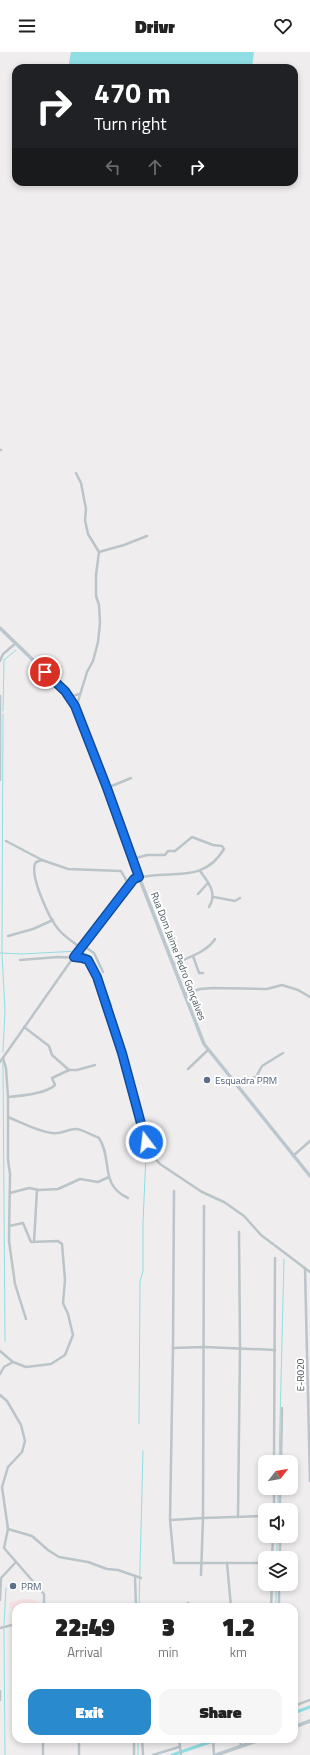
<!DOCTYPE html>
<meta charset="utf-8">
<style>
:root{--surface:#fff;--page:#f6f6f6;--text:#222;--muted:#767676;--accent:#298ace}
body{margin:0;font-family:"Titillium Web",sans-serif;background:var(--page);color:var(--text);height:100vh;display:flex;flex-direction:column;font-size:15px;white-space:nowrap}
*{box-sizing:border-box;margin:0}
p{font-size:13px;color:var(--muted)}
.icon{flex:none;width:22px;height:22px;fill:none;stroke:currentColor;stroke-width:2;stroke-linecap:round;stroke-linejoin:round}
.map{position:relative;flex:1;overflow:hidden}
.sheet{position:absolute;left:12px;top:1551px;width:286px;height:140px;display:flex;flex-direction:column;background:var(--surface);border-radius:12px;box-shadow:0 2px 6px #0003}
.sheet>*{flex:none}
.banner{position:absolute;left:12px;top:12px;width:286px;height:122px;border-radius:12px;box-shadow:0 2px 6px #0003;background:#202124;color:#fff;overflow:hidden}
.needle{width:26px;rotate:59deg}
.controls{position:absolute;left:258px;top:1403px;display:grid;gap:8px}
.controls a{display:grid;place-items:center;width:40px;height:40px;border-radius:8px;background:var(--surface);box-shadow:0 2px 6px #0003;font-size:20px}
.pin{position:absolute;display:grid;place-items:center;width:34px;height:34px;color:#fff;margin:-17px;border:2px solid #fff;border-radius:50%;box-shadow:0 1px 4px #0007}
.me{position:absolute;width:44px;margin:-22px;rotate:345deg;stroke-linejoin:round;filter:drop-shadow(0 0 3px #0008)}
.turn{display:flex;align-items:center;gap:14px;height:84px;padding:0 16px;font-size:18px}
.turn .icon{width:52px;height:52px;stroke-width:2.5}
.turn b{display:block;font-size:28px;line-height:34px}
.lanes{display:flex;align-items:center;height:38px;padding:0 16px;background:#0003;justify-content:center;gap:20px;direction:ltr}
.lanes .off{opacity:.35}
.eta{display:flex;justify-content:space-evenly;align-items:center;height:68px;text-align:center}
.eta b{font-size:24px;font-weight:800;line-height:28px}
.primary-button{display:flex;gap:8px;margin-top:auto;padding:8px 16px}
.primary-button a{flex:1;height:46px;border-radius:12px;background:var(--accent);color:#fff;font-size:16px;font-weight:800;line-height:46px;text-align:center}
.primary-button a+a{background:var(--page);color:var(--text)}
header{display:flex;justify-content:space-between;align-items:center;height:52px;padding:0 16px;background:var(--surface);font-size:18px;font-weight:800}
.map>svg:first-child{display:block}
</style>
<header><svg class="icon" aria-label="menu" viewBox="0 0 24 24"><path d="M4 6h16M4 12h16M4 18h16"/></svg>Drivr<svg class="icon" aria-label="heart" viewBox="0 0 24 24"><path d="M12 20l-8-8c-3-5 5-10 8-4 3-6 11-1 8 4z"/></svg></header>
<div class="map">
<svg width="310" height="1703" viewBox="0 0 310 1703">
<rect width="100%" height="100%" fill="#f0edee"/>
<!-- medical -->
<polygon fill="#f8dfe1" points="22,1547 31,1547 38,1550 40,1555 16,1555 16,1560 12,1561 9,1551"/>
<!-- water -->
<polygon fill="#90dee3" points="71,0 254,0 252,16 68,16"/>
<g fill="none" stroke-linecap="round" stroke-linejoin="round">
<!-- stream -->
<g stroke="#90dee3" stroke-width="1">
<polyline points="3,659 4,608 16,598"/>
<polyline points="3,662 2,901 5,959 3,1000"/>
<polyline points="0,901 21,902 79,899 91,904 101,925 112,954"/>
<polyline points="3,1009 5,1289"/>
<polyline points="139,1372 140,1230 143,1219 143,1170 146,1103"/>
<polyline points="279,1410 284,1207"/>
<polyline points="278,1458 278,1436"/>
<polyline points="277,1506 277,1484"/>
<polyline points="139,1555 143,1399"/>
<polyline points="276,1555 276,1532"/>
<polyline points="4,1573 6,1536"/>
<polyline points="4,1576 5,1703"/>
<polyline points="138,1687 138,1703"/>
</g>
<!-- canal -->
<g stroke="#90dee3" stroke-width="3">
<polyline points="294,1661 310,1655"/>
<polyline points="172,1703 219,1687"/>
</g>
<!-- street -->
<g stroke="#bac4c9" stroke-width="2.5">
<polyline points="0,398 1,398"/>
<polyline points="99,500 124,493 147,484"/>
<polyline points="0,609 3,602 16,591"/>
<polyline points="0,644 0,728"/>
<polyline points="69,645 80,642"/>
<polyline points="76,656 87,620 93,609 98,590 100,571 99,553 96,544 96,523 99,500 88,482 85,468 86,457 81,431 76,421"/>
<polyline points="107,736 131,726"/>
<polyline points="6,789 42,808 68,817 121,819 129,833"/>
<path d="M42 808 36 810C28 822 50 868 59 878 65 885 73 890 81 896"/>
<path d="M200 819C208 830 218 841 209 855"/>
<polyline points="198,842 208,831"/>
<polyline points="214,845 235,849 240,846"/>
<polyline points="8,884 33,877 53,868"/>
<polyline points="82,893 94,901 103,920"/>
<polyline points="193,904 199,921 203,921"/>
<polyline points="20,908 58,905 82,906 88,908 97,925 104,942 122,1001 146,1090 153,1104 160,1112 202,1140 224,1150 244,1164 261,1183 310,1220"/>
<path d="M174 912C187 906 207 900 215 887"/>
<polyline points="185,942 200,937 213,936 267,937 282,933 298,938 310,945"/>
<polyline points="24,975 49,994 52,1003 69,1018"/>
<polyline points="3,1006 6,1016 8,1045 8,1108 10,1122 9,1189 15,1232 26,1267"/>
<path d="M0 1010 82 893 134 827C168 816 202 834 224 797L222 794 213 793 192 785 175 799H168L165 803H147L133 807"/>
<polyline points="188,1017 208,998"/>
<polyline points="238,1034 246,1028 256,1025 262,1014 283,1001"/>
<path d="M8 1045C21 1044 46 1042 55 1033L52 1026 69 1018H77L95 1013"/>
<path d="M8 1065C23 1071 36 1079 52 1081 61 1083 67 1077 76 1077 82 1077 93 1084 99 1086 113 1107 99 1133 128 1146"/>
<polyline points="293,1104 310,1089"/>
<polyline points="174,1139 173,1296 204,1295 275,1298"/>
<polyline points="10,1141 29,1136 39,1138 58,1137 80,1127 98,1130 109,1125"/>
<polyline points="204,1154 203,1466 265,1464"/>
<polyline points="34,1190 37,1138"/>
<polyline points="305,1216 310,1429"/>
<polyline points="173,1296 170,1468 174,1511 265,1511"/>
<polyline points="0,1299 13,1310 26,1315 51,1312 65,1303 73,1283 68,1262 63,1251 65,1228 62,1192 58,1189 31,1190 23,1171 9,1174"/>
<polyline points="0,1322 4,1315 13,1310"/>
<polyline points="0,1343 7,1349 21,1373 25,1389 22,1400 8,1415 2,1435 8,1477 4,1496 44,1542 44,1555"/>
<polyline points="274,1410 275,1206"/>
<polyline points="281,1410 282,1356"/>
<polyline points="274,1458 274,1436"/>
<polyline points="280,1458 280,1436"/>
<polyline points="238,1465 240,1296 239,1180"/>
<polyline points="171,1468 203,1466 201,1523"/>
<polyline points="8,1477 32,1484 48,1498 59,1505 88,1510 107,1517 118,1518 141,1526"/>
<polyline points="272,1506 273,1484"/>
<polyline points="280,1506 280,1484"/>
<polyline points="227,1511 231,1555"/>
<polyline points="135,1524 136,1555"/>
<polyline points="0,1548 1,1526 16,1510"/>
<polyline points="188,1551 194,1555"/>
<polyline points="271,1555 272,1532"/>
<polyline points="279,1555 279,1532"/>
<polyline points="0,1576 16,1572"/>
<polyline points="0,1639 0,1648"/>
<polyline points="294,1654 310,1648"/>
<polyline points="43,1687 43,1703"/>
<polyline points="79,1687 79,1703"/>
<polyline points="142,1687 143,1703"/>
<polyline points="179,1687 181,1703"/>
<polyline points="213,1687 214,1703"/>
<polyline points="240,1687 241,1694"/>
<polyline points="134,1703 134,1687"/>
<polyline points="153,1703 179,1695"/>
</g>
<!-- secondary -->
<g stroke="#bbc7ce" stroke-width="3.5">
<polyline points="0,576 65,639 75,654 107,736 139,825 204,992 310,1124"/>
<polyline points="294,1675 310,1669"/>
<polyline points="216,1703 262,1687"/>
</g>
</g>
<g fill="none" stroke-linecap="round" stroke-linejoin="round">
<!-- route casing -->
<g stroke="#114b97" stroke-width="10">
<polyline id="route" points="45,620 65,639 75,654 107,736 139,825 134,827 74,905 82,906 88,908 97,925 122,1001 146,1090"/>
</g>
<!-- route -->
<use href="#route" stroke="#1a73e8" stroke-width="7"/>
</g>
<!-- markers -->
<g fill="#5c6f8a" stroke="#fff" stroke-width="1.5">
<circle cx="207" cy="1028" r="4"/>
<circle cx="13" cy="1534" r="4"/>
</g>
<g text-anchor="middle" stroke-width="4" stroke-linejoin="round" paint-order="stroke">
<!-- street labels -->
<g font-size="10" fill="#475359" stroke="#fff">
<text transform="translate(179 904) rotate(69)" y="4">Rua Dom Jaime Pedro Gonçalves</text>
<text transform="translate(300 1323) rotate(-91)" y="4">E-R020</text>
</g>
<!-- service labels -->
<g font-size="10" fill="#4e5e75" stroke="#fff" text-anchor="start">
<text x="215" y="1032">Esquadra PRM</text>
<text x="21" y="1538">PRM</text>
</g>
</g>
</svg>
<div class="controls">
<a><svg class="needle" viewBox="-14 -14 28 28"><path d="M0-13l5 13h-10z" fill="#e53935"/><path d="M0 13l5-13h-10z" fill="#767676"/></svg></a>
<a><svg class="icon" aria-label="sound" viewBox="0 0 24 24"><path d="M4 9h4l5-4v14l-5-4H4zM17 9q2 3 0 6"/></svg></a>
<a><svg class="icon" aria-label="layers" viewBox="0 0 24 24"><path d="M12 4l9 5-9 5-9-5zM3 14l9 5 9-5"/></svg></a>
</div>
<div class="pin" style="left:45px;top:620px;background:#d93025"><svg class="icon" aria-label="arrive" viewBox="0 0 24 24"><path d="M6 21V4h12l-3 4 3 4H6"/></svg></div>
<svg class="me" style="left:146px;top:1090px" viewBox="-20 -20 40 40"><circle r="17" fill="#1a73e8" stroke="#fff" stroke-width="3"/><path d="M0-11L8 9 0 5-8 9z" fill="#fff"/></svg>
<div class="banner">
<div class="turn"><svg class="icon" aria-label="right" viewBox="0 0 24 24"><path d="M7 20v-9h11M14 6l5 5-5 5"/></svg><div><b>470 m</b>Turn right</div></div>
<div class="lanes"><svg class="icon off" aria-label="left" viewBox="0 0 24 24"><path d="M17 20v-9H6M10 6l-5 5 5 5"/></svg><svg class="icon off" aria-label="ahead" viewBox="0 0 24 24"><path d="M12 20V5M6 11l6-6 6 6"/></svg><svg class="icon" aria-label="right" viewBox="0 0 24 24"><path d="M7 20v-9h11M14 6l5 5-5 5"/></svg></div>
</div>
<section class="sheet">
<div class="eta">
<div><b>22:49</b><p>Arrival</p></div>
<div><b>3</b><p>min</p></div>
<div><b>1.2</b><p>km</p></div>
</div>
<div class="primary-button"><a>Exit</a><a>Share</a></div>
</section>
</div>
